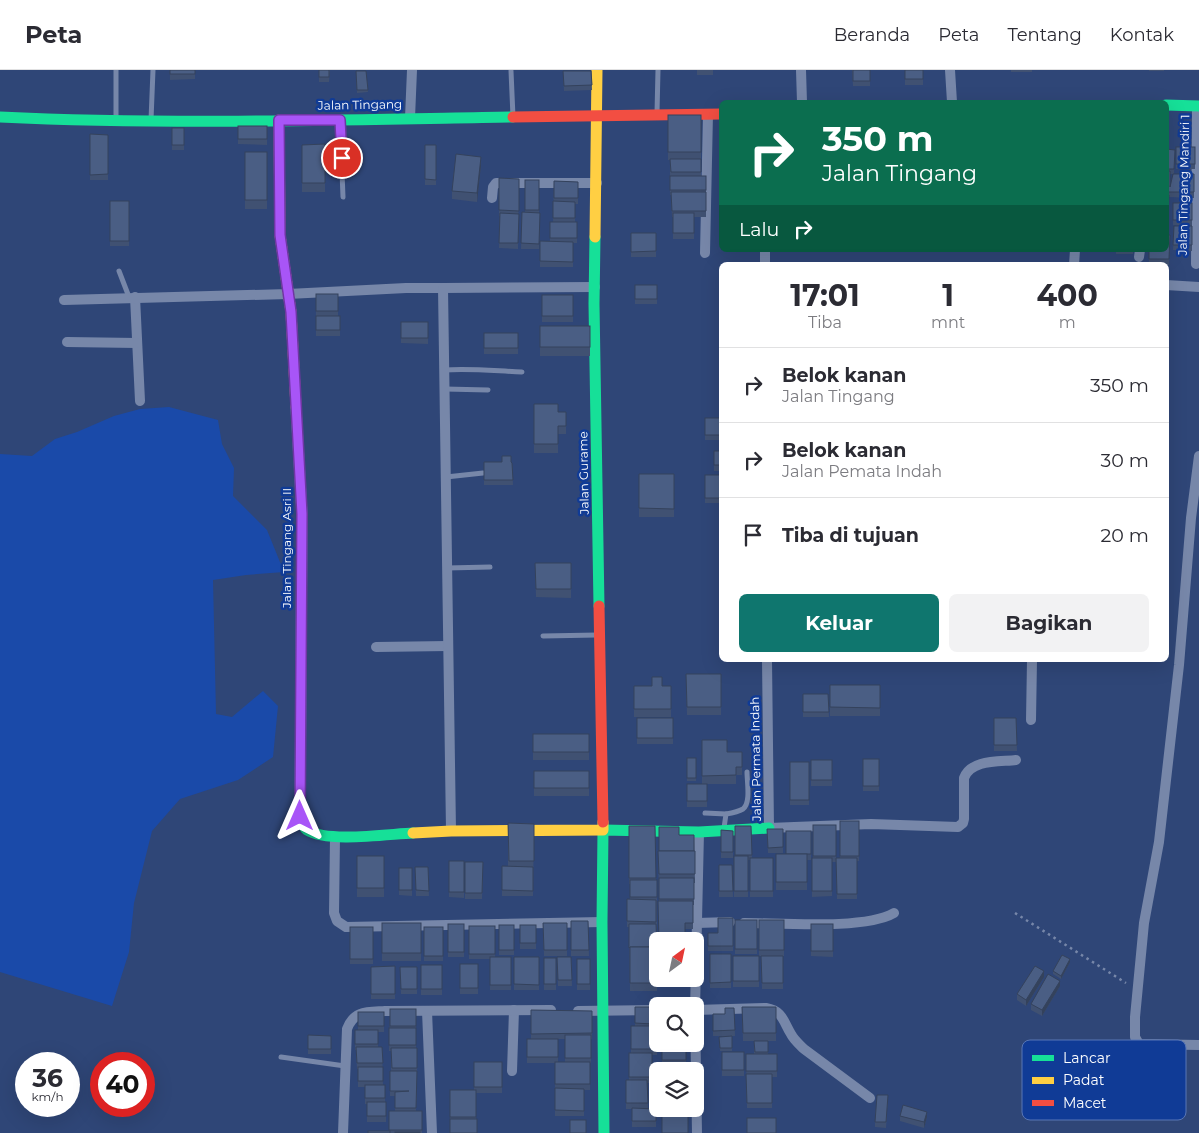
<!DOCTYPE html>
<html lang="id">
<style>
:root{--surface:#fff;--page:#f2f2f3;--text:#2b2b33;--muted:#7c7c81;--line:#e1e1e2;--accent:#0f766e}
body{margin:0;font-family:Montserrat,sans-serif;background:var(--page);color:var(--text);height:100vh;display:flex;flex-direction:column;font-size:19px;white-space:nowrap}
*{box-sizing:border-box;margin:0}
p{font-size:16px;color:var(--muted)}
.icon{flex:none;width:28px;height:28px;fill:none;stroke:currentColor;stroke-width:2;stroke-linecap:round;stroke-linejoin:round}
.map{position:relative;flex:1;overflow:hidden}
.details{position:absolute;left:719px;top:192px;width:450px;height:400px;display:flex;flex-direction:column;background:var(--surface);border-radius:8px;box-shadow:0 5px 20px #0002}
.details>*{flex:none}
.top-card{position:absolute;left:719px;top:30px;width:450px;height:152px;border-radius:8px;box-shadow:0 5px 20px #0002;background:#0b6e4f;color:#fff;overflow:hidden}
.needle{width:32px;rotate:33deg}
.tools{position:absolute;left:649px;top:862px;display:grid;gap:10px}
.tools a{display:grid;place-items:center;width:55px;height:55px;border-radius:8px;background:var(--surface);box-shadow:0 5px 20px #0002;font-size:25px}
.speed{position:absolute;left:15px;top:982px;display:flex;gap:10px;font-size:25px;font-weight:700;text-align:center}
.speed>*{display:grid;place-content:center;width:65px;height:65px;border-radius:50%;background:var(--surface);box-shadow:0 5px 20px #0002;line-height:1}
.speed small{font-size:12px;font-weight:400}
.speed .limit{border:8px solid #d22;background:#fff;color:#111}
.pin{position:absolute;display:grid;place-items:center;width:42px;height:42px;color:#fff;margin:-21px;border:2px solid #fff;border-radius:50%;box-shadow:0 1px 5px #0007}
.me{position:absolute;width:55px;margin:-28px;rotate:0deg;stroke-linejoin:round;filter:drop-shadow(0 0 4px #0008)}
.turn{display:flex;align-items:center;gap:18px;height:105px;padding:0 20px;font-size:22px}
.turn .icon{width:65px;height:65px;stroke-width:2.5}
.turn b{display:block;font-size:35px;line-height:42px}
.then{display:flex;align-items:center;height:48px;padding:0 20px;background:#0003;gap:10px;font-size:19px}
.eta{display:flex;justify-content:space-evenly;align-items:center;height:85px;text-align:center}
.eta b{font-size:30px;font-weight:700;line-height:35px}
.cta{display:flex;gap:10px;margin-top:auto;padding:10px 20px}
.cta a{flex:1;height:58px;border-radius:8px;background:var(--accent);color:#fff;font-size:20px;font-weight:700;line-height:58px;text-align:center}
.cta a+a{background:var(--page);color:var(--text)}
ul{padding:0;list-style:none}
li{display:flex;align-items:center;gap:15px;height:75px;padding:0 20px;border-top:1px solid var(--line)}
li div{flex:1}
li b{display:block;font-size:19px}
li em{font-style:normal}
header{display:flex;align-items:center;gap:30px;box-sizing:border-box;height:70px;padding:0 25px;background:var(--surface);border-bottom:1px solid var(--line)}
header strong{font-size:24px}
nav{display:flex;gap:28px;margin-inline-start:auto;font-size:18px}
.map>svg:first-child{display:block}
</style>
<header>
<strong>Peta</strong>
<nav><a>Beranda</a><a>Peta</a><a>Tentang</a><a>Kontak</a></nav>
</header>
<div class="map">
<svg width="1199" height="1063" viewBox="0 0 1199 1063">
<rect width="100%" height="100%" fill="#2f4677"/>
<!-- green -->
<polygon fill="#1a4aa9" points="169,337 218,350 222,374 234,398 233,426 267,460 284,502 246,505 213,510 216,644 232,647 263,621 278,636 273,687 238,710 180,729 152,761 134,833 129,882 112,936 0,902 0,384 32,386 55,369 77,362 114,346 140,339"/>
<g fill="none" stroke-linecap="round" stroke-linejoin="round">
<!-- path -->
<polyline stroke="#7787a9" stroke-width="2.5" stroke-dasharray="2.5 4" stroke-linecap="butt" points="1015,843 1126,913"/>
<!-- lane -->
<g stroke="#7787a9" stroke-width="5">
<polyline points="511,1 513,47"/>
<polyline points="657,43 658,0"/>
<polyline points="116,50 116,0"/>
<polyline points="151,50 153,0"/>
<polyline points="340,52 343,127"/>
<polyline points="119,201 129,227"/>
<path d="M444 300C470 298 496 301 522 302"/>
<polyline points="445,319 488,320"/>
<polyline points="446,407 483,403"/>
<polyline points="447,498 490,497"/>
<polyline points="543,566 597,565"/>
<polyline points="705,743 726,744"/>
<path d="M724 758 726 744C732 743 738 742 743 739 751 733 747 712 747 702"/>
<polyline points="281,987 345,996"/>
</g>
<!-- street -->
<g stroke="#7787a9" stroke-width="10">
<polyline points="801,0 802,32"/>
<polyline points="950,0 952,32"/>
<polyline points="410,48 412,0"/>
<polyline points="492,128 493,117 496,113 597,113"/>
<polyline points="765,180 765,195"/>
<polyline points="705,183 708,44"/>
<polyline points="1139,187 1140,180"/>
<polyline points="1196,194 1197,36"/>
<polyline points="1074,195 1075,180"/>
<polyline points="1166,215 1199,217"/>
<polyline points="135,227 140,331"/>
<polyline points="64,230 288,224 406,218 443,218"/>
<polyline points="67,272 137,273"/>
<polyline points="1199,386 1191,448 1179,595 1159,772 1144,853 1135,947 1135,967 1139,974 1199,975"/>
<polyline points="376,577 448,576"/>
<path d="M767 590 769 758 871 754 958 757 963 753 964 749V708C971 689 1000 692 1016 690"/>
<polyline points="1031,650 1032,590"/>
<polyline points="451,761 443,218 595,217"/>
<polyline points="335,767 334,843 337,851 346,857 602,852"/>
<polyline points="697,853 730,852"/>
<path d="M744 853C780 853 865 860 894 843"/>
<path d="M695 940 766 938C783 941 783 951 791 964 794 970 799 974 804 979L870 1028"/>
<polyline points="427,941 432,1063"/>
<polyline points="578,941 658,940"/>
<polyline points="512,1001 514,940"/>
<path d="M343 1063 347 959C354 940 368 942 385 941L551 940"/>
<polyline points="697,1063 695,940 699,762"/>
</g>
<!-- fast -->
<g stroke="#16e098" stroke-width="11">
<polyline points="1166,35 1199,36"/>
<path d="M0 47C171 55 342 50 513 47"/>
<polyline points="595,167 594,234 599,536"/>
<path d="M296 337 302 444 300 746C302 751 302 756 307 760 327 773 389 764 413 763"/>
<polyline points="604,1063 602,852 603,760 699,762 769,758"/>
</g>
<!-- slow -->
<g stroke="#ffcf43" stroke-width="11">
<polyline points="279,50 280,165 291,242 296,337"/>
<polyline points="595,167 597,0"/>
<polyline points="413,763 451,761 603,760 603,752"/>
</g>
<!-- jam -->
<g stroke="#f24e42" stroke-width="11">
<polyline points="513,47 721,44"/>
<polyline points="599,536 603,752"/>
</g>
</g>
<!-- wall -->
<g fill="#405172" fill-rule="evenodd">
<polygon points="170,0 195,0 195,9 170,10"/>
<polygon points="319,0 330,0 329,12 319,12"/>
<rect x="697" y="0" width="16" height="5"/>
<polygon points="852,0 870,0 870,16 853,16"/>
<rect x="905" y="0" width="18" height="15"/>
<rect x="1011" y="0" width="21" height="2"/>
<rect x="1149" y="0" width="15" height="1"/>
<polygon points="356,1 366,1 368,22 357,23"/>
<polygon points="563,1 591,1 592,20 564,21"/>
<polygon points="668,45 701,45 701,106 706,106 706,147 694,147 694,169 673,169 673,147 672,147 671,125 670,125 670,90 668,90"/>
<polygon points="238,56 267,56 267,75 238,74"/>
<rect x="172" y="58" width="12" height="22"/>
<polygon points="90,64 108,65 108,110 90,110"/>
<polygon points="325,74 325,122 302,122 302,75"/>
<rect x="425" y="75" width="11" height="40"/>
<rect x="1176" y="77" width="19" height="22"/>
<path d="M1166 79 1175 80 1174 104H1194V128L1169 127 1168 150 1167 149V165H1170L1169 195 1149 194V180H1166ZM1170 104H1173L1170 117Z"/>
<rect x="245" y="82" width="22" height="57"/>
<polygon points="481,95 477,132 452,129 452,121"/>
<polygon points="499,108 519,109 518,179 499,178 500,146 499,146"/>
<polygon points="525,110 539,110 539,179 521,179 522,142 525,142"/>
<polygon points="554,111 578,112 578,134 575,134 575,152 577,152 577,173 573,173 573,197 540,197 540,171 550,171 550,152 553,152"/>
<rect x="110" y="131" width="19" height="45"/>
<polygon points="1173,133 1192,133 1192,156 1173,155"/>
<polygon points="1174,156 1192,156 1192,181 1173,180"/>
<rect x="631" y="163" width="25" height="24"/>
<rect x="786" y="180" width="23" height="1"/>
<rect x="1116" y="180" width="17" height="4"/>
<rect x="635" y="215" width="22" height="19"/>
<polygon points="316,224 338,224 338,246 340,246 340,266 316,266"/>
<rect x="542" y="225" width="31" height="27"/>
<polygon points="401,252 428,252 428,274 401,273"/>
<rect x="540" y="256" width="50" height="30"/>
<rect x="484" y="263" width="34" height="21"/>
<polygon points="534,334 558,342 566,342 566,364 558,364 558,383 534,383"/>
<rect x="705" y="348" width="16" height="22"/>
<rect x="714" y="381" width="7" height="20"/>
<polygon points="484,392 512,393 513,415 484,415"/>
<rect x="639" y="404" width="35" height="43"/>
<rect x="705" y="405" width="16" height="28"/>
<polygon points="535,493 571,493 571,528 536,527"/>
<rect x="720" y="518" width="1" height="42"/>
<polygon points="686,604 721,604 721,645 687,645"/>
<rect x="830" y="615" width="50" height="31"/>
<rect x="634" y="616" width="37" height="31"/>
<polygon points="803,624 828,624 829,647 803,647"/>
<rect x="637" y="648" width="36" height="26"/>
<polygon points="994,648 1016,648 1017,681 994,681"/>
<rect x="533" y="664" width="56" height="26"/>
<polygon points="702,670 727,682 742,682 742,705 736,705 736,714 707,714 707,737 687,737 687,714 702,714"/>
<rect x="687" y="688" width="9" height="23"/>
<rect x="863" y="689" width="16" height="32"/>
<rect x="811" y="690" width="21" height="26"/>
<rect x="790" y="692" width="19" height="43"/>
<rect x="534" y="701" width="55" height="25"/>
<polygon points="840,751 859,751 859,791 857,791 857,829 837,829 836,788 840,788"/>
<polygon points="508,753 534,754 533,826 502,826 502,796 508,797"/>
<polygon points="813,755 836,755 836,792 832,792 832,826 812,827 812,788 813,788"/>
<polygon points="629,756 655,756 656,810 657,810 657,921 630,921 629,857 627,857 627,829 630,829 630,814 629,814"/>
<polygon points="735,756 751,756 752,788 773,788 773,827 750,827 750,790 748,790 748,827 734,827 734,786 735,786"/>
<polygon points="767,759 783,759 783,783 768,783"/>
<polygon points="721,760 733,761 733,788 721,788"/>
<polygon points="811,761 811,790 807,790 807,820 776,820 776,784 786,784"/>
<polygon points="679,765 694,765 695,813 694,813 694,835 693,835 693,859 685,859 659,831 658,781"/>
<rect x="357" y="786" width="27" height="41"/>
<polygon points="449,791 464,791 464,828 449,827"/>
<polygon points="465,792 483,792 482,829 465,829"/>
<polygon points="719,795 732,795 733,827 719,827"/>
<polygon points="415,797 428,797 429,826 416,826"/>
<polygon points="399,798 412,798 412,826 399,825"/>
<polygon points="733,848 733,881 708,881 708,863 718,863"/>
<rect x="735" y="850" width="22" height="34"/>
<polygon points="759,850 784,850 784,886 783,886 783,919 762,919 761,886 759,886"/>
<polygon points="571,851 588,851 589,886 571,886"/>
<rect x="382" y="853" width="39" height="38"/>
<polygon points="543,853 567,853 567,886 544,886"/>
<rect x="448" y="854" width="16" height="33"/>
<polygon points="811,854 833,854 833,887 811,886"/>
<rect x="499" y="855" width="15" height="30"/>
<rect x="520" y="855" width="16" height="24"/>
<polygon points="469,856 495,856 495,887 511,887 511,920 490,920 490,889 469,889"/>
<rect x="350" y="857" width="23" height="37"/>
<rect x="424" y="857" width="19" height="34"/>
<rect x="710" y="884" width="21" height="34"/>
<rect x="733" y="886" width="26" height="31"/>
<rect x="514" y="887" width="25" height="33"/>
<polygon points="557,887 571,887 572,916 558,916"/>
<rect x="544" y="888" width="12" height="32"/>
<rect x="577" y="889" width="13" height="31"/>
<polygon points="1070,892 1061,909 1053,904 1053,901"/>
<rect x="460" y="894" width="18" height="30"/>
<rect x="421" y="895" width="21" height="30"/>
<polygon points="395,896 395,929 371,929 371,897"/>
<polygon points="400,897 417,897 417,924 401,924"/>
<polygon points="1044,907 1026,936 1017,930 1017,924"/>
<rect x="660" y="909" width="30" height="7"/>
<polygon points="1060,916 1042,946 1031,940 1031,934"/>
<polygon points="635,937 653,937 653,956 657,956 657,985 652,985 652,1013 647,1013 648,1038 656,1039 656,1057 632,1057 632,1039 626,1039 626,1010 629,1010 629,983 631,983 631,956 635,956"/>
<polygon points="742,937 776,937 776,971 743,971"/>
<polygon points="734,938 735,966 713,966 713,944 725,944"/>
<polygon points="390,939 416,939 416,978 417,978 417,1007 416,1041 422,1041 422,1063 368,1063 389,1061 389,1041 395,1041 395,1026 390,1026 390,1001 391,1001 391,981 389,981"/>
<path d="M531 940 592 941V969H591V993H590V1020H584V1046H555V993H527V969H531ZM558 969H565V992H558Z"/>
<polygon points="358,942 384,942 384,962 378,962 378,977 382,977 383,1015 385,1015 385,1032 386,1032 386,1052 367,1052 367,1034 365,1034 365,1017 358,1017 358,999 357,999 356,980 355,980 355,960 358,960"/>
<polygon points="308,965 331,966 331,984 308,984"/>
<polygon points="732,966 732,981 720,981 719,967"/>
<polygon points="754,971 768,971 768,984 777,984 777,1007 772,1007 772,1038 747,1038 746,984 754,984"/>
<rect x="662" y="974" width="24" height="21"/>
<rect x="722" y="982" width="22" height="24"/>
<polygon points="474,992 502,992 502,1023 476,1023 476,1049 450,1055 450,1020 474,1020"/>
<polygon points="888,1025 886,1058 875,1057 875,1052"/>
<polygon points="900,1046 927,1047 924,1058 900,1051"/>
</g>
<!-- shaded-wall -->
<g fill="#34425c">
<polygon points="481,87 481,95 477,132 477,123"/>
<polygon points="1070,889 1070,892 1061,909 1061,906"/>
<polygon points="1044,901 1044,907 1026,936 1026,930"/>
<polygon points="1060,911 1060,916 1042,946 1042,940"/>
<polygon points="927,1042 927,1047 924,1058 924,1052"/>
</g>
<!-- building -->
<g fill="#4a5e84" stroke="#34425c">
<rect x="170" y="0" width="25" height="4"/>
<rect x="319" y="0" width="10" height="7"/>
<rect x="853" y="0" width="17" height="11"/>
<rect x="905" y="0" width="18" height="9"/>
<polygon points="356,1 366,1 368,20 357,20"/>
<polygon points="563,1 591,1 592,15 564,16"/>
<rect x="668" y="45" width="33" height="37"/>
<rect x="238" y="56" width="29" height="13"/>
<rect x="172" y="58" width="12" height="17"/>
<polygon points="90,64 108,65 108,104 90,105"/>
<polygon points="325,74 325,113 302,113 302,75"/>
<polygon points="425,75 436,75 436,110 425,109"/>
<rect x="1176" y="77" width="19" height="17"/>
<polygon points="1166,79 1175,80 1174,99 1166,99"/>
<rect x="245" y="82" width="22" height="48"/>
<polygon points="456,84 481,87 477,123 452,121"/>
<polygon points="670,89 701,89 701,102 671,102"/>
<polygon points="1166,101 1170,101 1170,117 1173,104 1194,104 1194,122 1166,122"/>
<rect x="670" y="106" width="36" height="14"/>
<polygon points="499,108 519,109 519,141 499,140"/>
<rect x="525" y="110" width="14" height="30"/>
<polygon points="554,111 578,112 578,128 554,128"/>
<polygon points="671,122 706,122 706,141 672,141"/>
<polygon points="1166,125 1169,125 1168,144 1166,144"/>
<rect x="110" y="131" width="19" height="40"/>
<polygon points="553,131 575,132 575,148 553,148"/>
<rect x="1173" y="133" width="19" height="17"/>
<polygon points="522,142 540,143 539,174 521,173"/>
<polygon points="500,143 519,144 518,173 499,173"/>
<rect x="673" y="143" width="21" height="20"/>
<rect x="550" y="152" width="27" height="16"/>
<polygon points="1174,156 1192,156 1192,175 1173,175"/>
<polygon points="631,163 656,163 656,181 631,182"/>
<polygon points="1166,165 1170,165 1169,189 1149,189 1149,180 1166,180"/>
<polygon points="540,171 573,172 573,192 540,191"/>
<rect x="635" y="215" width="22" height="14"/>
<rect x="316" y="224" width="22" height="17"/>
<rect x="542" y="225" width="31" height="21"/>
<rect x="316" y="246" width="24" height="14"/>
<rect x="401" y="252" width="27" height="16"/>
<rect x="540" y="256" width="50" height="21"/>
<rect x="484" y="263" width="34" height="15"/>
<polygon points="534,334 558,334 558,342 566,342 566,356 558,356 558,374 534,374"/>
<rect x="705" y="348" width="16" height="17"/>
<rect x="714" y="381" width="7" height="14"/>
<polygon points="502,386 511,386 511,392 512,393 513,410 484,410 484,392 502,392"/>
<polygon points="639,404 674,404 674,439 639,438"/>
<rect x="705" y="405" width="16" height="23"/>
<polygon points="535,493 571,493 571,519 536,519"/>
<rect x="720" y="518" width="1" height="34"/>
<polygon points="686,604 721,604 721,637 687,637"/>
<polygon points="652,607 662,607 662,616 671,616 671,639 634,639 634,616 652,616"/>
<polygon points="830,615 880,615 880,638 830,637"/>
<polygon points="803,624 828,624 829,642 803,642"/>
<rect x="637" y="648" width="36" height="20"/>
<polygon points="994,648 1016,648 1017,675 994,675"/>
<rect x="533" y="664" width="56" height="18"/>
<polygon points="702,670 727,670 727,682 742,682 742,697 736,697 736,705 702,706"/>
<rect x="687" y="688" width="9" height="20"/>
<rect x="863" y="689" width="16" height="27"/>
<rect x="811" y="690" width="21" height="20"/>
<rect x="790" y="692" width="19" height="38"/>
<rect x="534" y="701" width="55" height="17"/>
<rect x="687" y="714" width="20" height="17"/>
<rect x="840" y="751" width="19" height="35"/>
<polygon points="508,753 534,754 534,791 509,791"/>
<rect x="813" y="755" width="23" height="31"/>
<polygon points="629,756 655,756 656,808 629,808"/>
<polygon points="735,756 751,756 752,785 735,785"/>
<polygon points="659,757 679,757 679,765 694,765 694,781 659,781"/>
<polygon points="767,759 783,759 783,777 768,778"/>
<polygon points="721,760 733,761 733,782 721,782"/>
<rect x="786" y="761" width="25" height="23"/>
<polygon points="658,781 695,781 695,804 659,804"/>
<rect x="776" y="784" width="31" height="28"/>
<rect x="357" y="786" width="27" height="32"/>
<rect x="734" y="786" width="14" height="35"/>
<rect x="750" y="788" width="23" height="33"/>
<rect x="812" y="788" width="20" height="33"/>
<polygon points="836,788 857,788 857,824 837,824"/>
<rect x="449" y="791" width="15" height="31"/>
<polygon points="465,792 483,792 482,823 465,823"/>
<polygon points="719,795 732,795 733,821 719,821"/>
<polygon points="502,796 533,797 533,821 502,820"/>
<polygon points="415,797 428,797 429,821 416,820"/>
<rect x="399" y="798" width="13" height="22"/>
<rect x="659" y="808" width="35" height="21"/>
<rect x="630" y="810" width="27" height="17"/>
<polygon points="627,829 656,830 656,852 627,851"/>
<polygon points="658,831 693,831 693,853 685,853 685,871 659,871"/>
<polygon points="718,848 733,848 733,876 708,876 708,863 718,863"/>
<rect x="735" y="850" width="22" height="29"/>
<rect x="759" y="850" width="25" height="30"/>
<polygon points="571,851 588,851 589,880 571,880"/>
<rect x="382" y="853" width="39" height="30"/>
<polygon points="543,853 567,853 567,880 544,880"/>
<rect x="448" y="854" width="16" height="28"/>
<polygon points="629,854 656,854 657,878 656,877 630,877 629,878"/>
<rect x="811" y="854" width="22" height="27"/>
<rect x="499" y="855" width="15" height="25"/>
<rect x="520" y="855" width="16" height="18"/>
<rect x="469" y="856" width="26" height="28"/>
<rect x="350" y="857" width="23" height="32"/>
<rect x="424" y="857" width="19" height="29"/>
<polygon points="630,877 656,877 657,913 630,913"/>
<polygon points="710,884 731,884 731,912 710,913"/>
<polygon points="1062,885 1070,889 1061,906 1053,901"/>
<rect x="733" y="886" width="26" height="25"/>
<polygon points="761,886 783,886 783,913 762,913"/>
<rect x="490" y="887" width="21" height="28"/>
<polygon points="514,887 539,887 539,915 514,914"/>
<polygon points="557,887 571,887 572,910 558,910"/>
<rect x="544" y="888" width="12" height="26"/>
<rect x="577" y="889" width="13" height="25"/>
<rect x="460" y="894" width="18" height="24"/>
<rect x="421" y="895" width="21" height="24"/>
<polygon points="395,896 395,924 371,924 371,897"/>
<polygon points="1035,896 1044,901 1026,930 1017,924"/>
<polygon points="400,897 417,897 417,919 401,919"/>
<polygon points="1048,904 1060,911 1042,940 1031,934"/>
<polygon points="635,937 653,937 653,954 635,953"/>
<polygon points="742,937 776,937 776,963 743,963"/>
<polygon points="725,938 734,938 735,960 713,961 713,944 725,944"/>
<rect x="390" y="939" width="26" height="17"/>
<polygon points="531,940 592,941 592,963 531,964"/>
<rect x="358" y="942" width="26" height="14"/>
<rect x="631" y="956" width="26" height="23"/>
<rect x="389" y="958" width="27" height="17"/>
<rect x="355" y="960" width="23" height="14"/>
<polygon points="308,965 331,966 331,979 308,979"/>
<rect x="565" y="965" width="26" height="23"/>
<polygon points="732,966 732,978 720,978 719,967"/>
<rect x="527" y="969" width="31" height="18"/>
<polygon points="754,971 768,971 768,982 755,982"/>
<rect x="662" y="974" width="24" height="16"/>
<polygon points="356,977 382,977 383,993 357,993"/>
<polygon points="391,978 417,978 417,998 392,998"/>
<rect x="722" y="982" width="22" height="18"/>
<rect x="629" y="983" width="23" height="24"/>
<rect x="746" y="984" width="31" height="17"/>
<rect x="474" y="992" width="28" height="25"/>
<rect x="555" y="992" width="35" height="22"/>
<rect x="358" y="997" width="25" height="14"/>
<polygon points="657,998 686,998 686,1001 658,1001 658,1022 657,1022"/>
<polygon points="390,1001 417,1001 416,1038 395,1038 395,1022 409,1021 390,1021"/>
<polygon points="746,1004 772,1004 772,1033 747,1033"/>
<polygon points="626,1010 647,1010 648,1033 626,1033"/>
<rect x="365" y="1015" width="20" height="13"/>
<polygon points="555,1018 584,1019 584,1041 555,1040"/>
<rect x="450" y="1020" width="26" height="27"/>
<polygon points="877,1025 888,1025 886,1052 875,1052"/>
<rect x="367" y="1032" width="19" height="14"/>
<polygon points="903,1035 927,1042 924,1052 900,1046"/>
<polygon points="632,1038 656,1039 656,1051 632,1051"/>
<rect x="662" y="1039" width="26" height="24"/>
<rect x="389" y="1041" width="33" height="19"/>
<rect x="747" y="1048" width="29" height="15"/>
<rect x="450" y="1049" width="27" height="14"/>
<rect x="570" y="1050" width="16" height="13"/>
<rect x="368" y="1061" width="22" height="2"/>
<rect x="395" y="1062" width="25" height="1"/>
</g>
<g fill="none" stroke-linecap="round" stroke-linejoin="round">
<!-- route casing -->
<g stroke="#6d37a1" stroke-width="12">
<polyline id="route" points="300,746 302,444 291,242 280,165 279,50 340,50 342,88"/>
</g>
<!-- route -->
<use href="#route" stroke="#a855f7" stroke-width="9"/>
</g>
<g text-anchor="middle" stroke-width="5" stroke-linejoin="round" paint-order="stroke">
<!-- street labels -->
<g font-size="12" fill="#fff" stroke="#103b96">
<text transform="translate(360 35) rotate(-1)" y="4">Jalan Tingang</text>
<text transform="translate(1184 115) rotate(-89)" y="4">Jalan Tingang Mandiri 1</text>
<text transform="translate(584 403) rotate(-91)" y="4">Jalan Gurame</text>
<text transform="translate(287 478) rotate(-90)" y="4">Jalan Tingang Asri II</text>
<text transform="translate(756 689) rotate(-91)" y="4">Jalan Permata Indah</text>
</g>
</g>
<!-- legend -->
<rect x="1022" y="970" width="164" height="80" rx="8" fill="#103b96" stroke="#5876b6" stroke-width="1"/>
<rect x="1032" y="985" width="22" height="6" fill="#16e098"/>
<rect x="1032" y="1007" width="22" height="7" fill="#ffcf43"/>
<rect x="1032" y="1030" width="22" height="6" fill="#f24e42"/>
<g font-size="14" fill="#fff">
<text x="1063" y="993">Lancar</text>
<text x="1063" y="1015">Padat</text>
<text x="1063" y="1038">Macet</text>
</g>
</svg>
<div class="tools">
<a><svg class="needle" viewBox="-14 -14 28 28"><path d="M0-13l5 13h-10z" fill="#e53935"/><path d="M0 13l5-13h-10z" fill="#7c7c81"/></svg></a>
<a><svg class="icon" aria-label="search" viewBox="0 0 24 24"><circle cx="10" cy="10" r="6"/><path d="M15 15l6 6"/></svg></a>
<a><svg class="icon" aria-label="layers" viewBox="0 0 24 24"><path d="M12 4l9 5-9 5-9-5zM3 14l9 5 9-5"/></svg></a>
</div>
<div class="speed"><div>36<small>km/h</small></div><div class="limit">40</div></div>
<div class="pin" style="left:342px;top:88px;background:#d93025"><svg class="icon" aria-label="arrive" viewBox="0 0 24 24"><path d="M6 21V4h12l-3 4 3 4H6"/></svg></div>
<svg class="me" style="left:300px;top:746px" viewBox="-20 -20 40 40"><path d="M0-17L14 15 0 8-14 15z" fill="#a855f7" stroke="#fff" stroke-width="4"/></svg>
<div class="top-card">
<div class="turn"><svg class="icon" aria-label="right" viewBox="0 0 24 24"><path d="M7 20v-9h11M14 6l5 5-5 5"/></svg><div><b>350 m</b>Jalan Tingang</div></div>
<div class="then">Lalu<svg class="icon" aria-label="right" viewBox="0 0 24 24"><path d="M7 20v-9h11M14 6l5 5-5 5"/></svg></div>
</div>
<section class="details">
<div class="eta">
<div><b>17:01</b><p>Tiba</p></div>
<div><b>1</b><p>mnt</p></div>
<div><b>400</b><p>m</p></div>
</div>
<ul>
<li><svg class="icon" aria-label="right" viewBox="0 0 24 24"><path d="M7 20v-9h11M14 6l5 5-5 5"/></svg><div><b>Belok kanan</b><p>Jalan Tingang</p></div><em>350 m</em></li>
<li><svg class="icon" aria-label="right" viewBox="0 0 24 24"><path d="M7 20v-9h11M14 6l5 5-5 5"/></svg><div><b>Belok kanan</b><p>Jalan Pemata Indah</p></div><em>30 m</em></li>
<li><svg class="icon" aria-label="arrive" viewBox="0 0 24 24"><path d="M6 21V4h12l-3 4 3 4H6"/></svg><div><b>Tiba di tujuan</b></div><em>20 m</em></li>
</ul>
<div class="cta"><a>Keluar</a><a>Bagikan</a></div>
</section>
</div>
